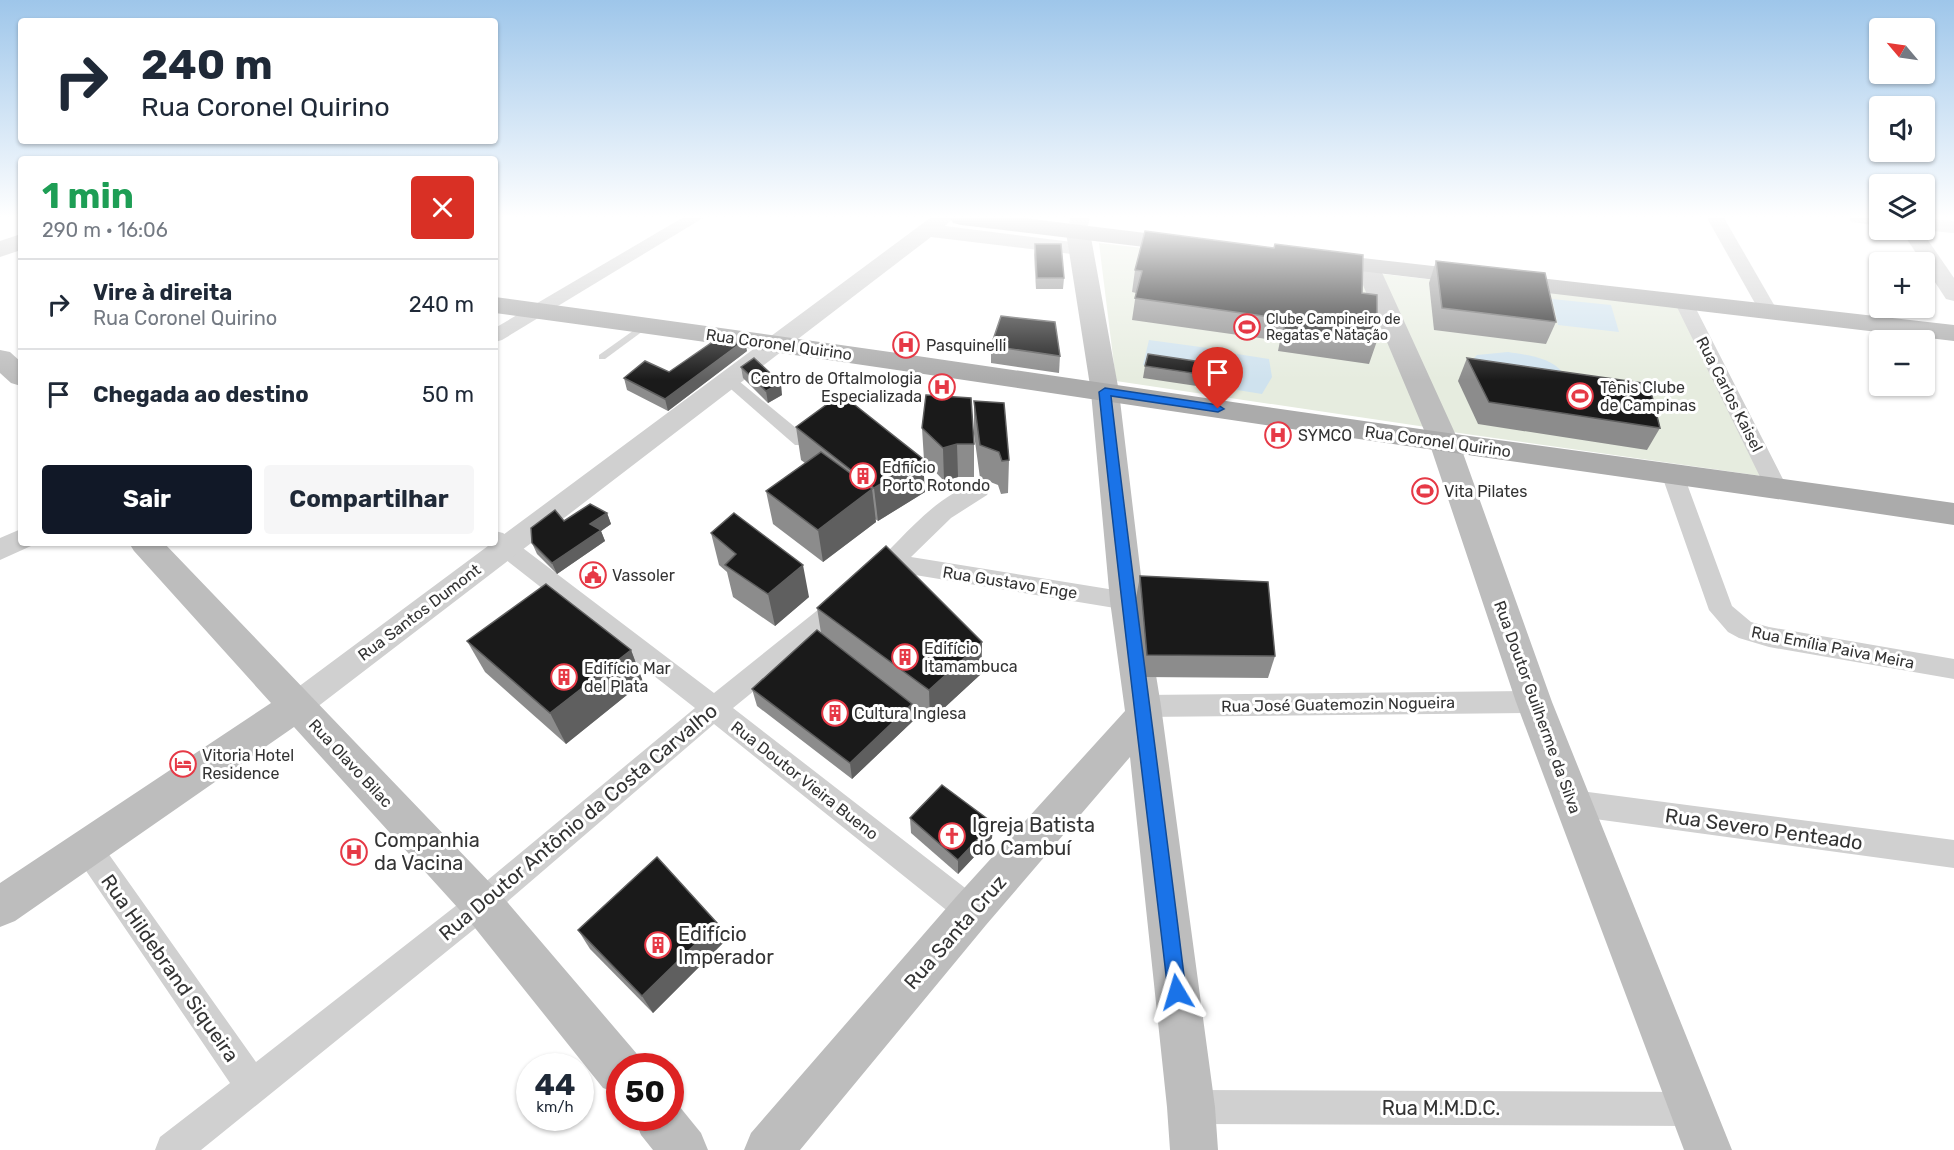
<!DOCTYPE html>
<html lang="pt">
<meta charset="utf-8">
<style>
:root{--surface:#fff;--page:#f6f6f7;--text:#1f2937;--muted:#747a83;--line:#e0e1e3;--accent:#111827}
body{margin:0;font-family:Rubik,sans-serif;background:var(--page);color:var(--text);height:100vh;display:flex;flex-direction:column;font-size:22px;white-space:nowrap}
*{box-sizing:border-box;margin:0}
p{font-size:20px;color:var(--muted)}
.icon{flex:none;width:33px;height:33px;fill:none;stroke:currentColor;stroke-width:2;stroke-linecap:round;stroke-linejoin:round}
.map{position:relative;flex:1;overflow:hidden}
.side{position:absolute;left:18px;top:156px;width:480px;height:390px;display:flex;flex-direction:column;background:var(--surface);border-radius:6px;box-shadow:0 2px 4px #0004}
.side>*{flex:none}
.top-card{position:absolute;left:18px;top:18px;width:480px;height:126px;border-radius:6px;box-shadow:0 2px 4px #0004;background:#fff;color:var(--text);overflow:hidden}
.needle{width:39px;rotate:299deg}
.controls{position:absolute;left:1869px;top:18px;display:grid;gap:12px}
.controls a{display:grid;place-items:center;width:66px;height:66px;border-radius:6px;background:var(--surface);box-shadow:0 2px 4px #0004;font-size:30px}
.speed{position:absolute;left:516px;top:1053px;display:flex;gap:12px;font-size:30px;font-weight:700;text-align:center}
.speed>*{display:grid;place-content:center;width:78px;height:78px;border-radius:50%;background:var(--surface);box-shadow:0 2px 4px #0004;line-height:1}
.speed small{font-size:15px;font-weight:400}
.speed .limit{border:9px solid #d22;background:#fff;color:#111}
.pin{position:absolute;display:grid;place-items:center;width:51px;height:51px;color:#fff;margin:-62px -26px;border-radius:50% 50% 50% 0;rotate:-45deg;box-shadow:0 0 6px #0007}
.pin .icon{rotate:45deg}
.me{position:absolute;width:66px;margin:-33px;rotate:353deg;stroke-linejoin:round;filter:drop-shadow(0 0 4px #0008)}
.turn{display:flex;align-items:center;gap:21px;height:126px;padding:0 24px;font-size:27px}
.turn .icon{width:78px;height:78px;stroke-width:2.5}
.turn b{display:block;font-size:42px;line-height:51px}
.round{display:grid;place-items:center;flex:none;width:63px;height:63px;border-radius:6px;background:var(--page)}
.headline{display:flex;align-items:center;justify-content:space-between;height:102px;padding:0 24px}
h1{font-size:36px;font-weight:700;line-height:45px;color:#1e9e55}
.button{display:flex;gap:12px;margin-top:auto;padding:12px 24px}
.button a{flex:1;height:69px;border-radius:6px;background:var(--accent);color:#fff;font-size:24px;font-weight:700;line-height:69px;text-align:center}
.button a+a{background:var(--page);color:var(--text)}
ul{padding:0;list-style:none}
li{display:flex;align-items:center;gap:18px;height:90px;padding:0 24px;border-top:2px solid var(--line)}
li div{flex:1}
li b{display:block;font-size:22px}
li em{font-style:normal}
.map>svg:first-child{display:block}
</style>
<div class="map">
<svg width="1954" height="1150" viewBox="0 0 1954 1150">
<rect width="100%" height="100%" fill="#fff"/>
<!-- green -->
<g fill="#e6ecdf">
<polygon points="1099,243 1361,273 1426,427 1116,381"/>
<polygon points="1382,274 1678,307 1762,476 1452,432"/>
</g>
<!-- water -->
<g fill="#cfe2ee">
<polygon points="1552,299 1611,305 1619,332 1558,325"/>
<polygon points="1149,340 1208,348 1203,373 1143,365"/>
<path d="M1508 352C1526 355 1551 357 1563 373L1472 360 1477 355Z"/>
<polygon points="1237,354 1269,359 1272,377 1262,394 1231,389 1227,370"/>
</g>
<g fill="none" stroke-linecap="round" stroke-linejoin="round">
<!-- service -->
<polygon fill="#d0d0d0" fill-rule="evenodd" points="644,323 649,326 647,328 605,359 599,359 599,355"/>
<!-- pedestrian -->
<polygon fill="#d0d0d0" fill-rule="evenodd" points="729,375 734,377 807,437 809,441 807,445 795,445 724,383 721,380"/>
<!-- minor -->
<g fill="#d0d0d0" fill-rule="evenodd">
<polygon points="682,218 703,218 502,340 495,342 495,328"/>
<polygon points="1707,218 1724,218 1777,310 1775,314 1761,314"/>
<polygon points="1683,295 1690,297 1692,301 1787,487 1784,492 1776,495 1768,492 1765,487 1674,301 1676,297"/>
<polygon points="1672,466 1680,468 1683,473 1732,606 1751,622 1769,627 1954,659 1954,679 1769,647 1739,638 1728,632 1709,610 1661,473 1664,468"/>
<path d="M979 482 987 485 990 490 987 495 951 518 911 557 1127 592 1136 594 1139 601 1136 608 1127 610 897 572C887 582 880 589 866 584L863 578 866 572C902 541 932 496 979 482Z"/>
<polygon points="495,531 503,533 714,693 834,597 843,595 852,597 855,604 852,611 733,708 982,901 986,911 982,921 971,926 960,921 714,724 493,914 201,1150 155,1150 160,1137 230,1083 78,859 73,849 78,839 88,836 98,839 256,1062 471,894 695,708 487,545 486,543 495,543"/>
<polygon points="1534,691 1543,694 1547,702 1543,710 1534,713 1143,717 1134,714 1130,706 1134,698 1143,695"/>
<polygon points="1573,790 1954,840 1954,868 1573,816 1563,812 1559,803 1563,794"/>
<polygon points="1191,1090 1692,1092 1704,1097 1709,1109 1704,1121 1692,1126 1191,1124 1179,1119 1174,1107 1179,1095"/>
</g>
<!-- tertiary -->
<g fill="#d0d0d0" fill-rule="evenodd">
<polygon points="930,218 953,218 945,226 1080,243 1087,245 1090,249 1087,253 1080,255 931,237 308,714 297,718 286,714 281,705 286,696 492,543 495,543 495,541"/>
<polygon points="1070,218 1090,218 1085,236 1071,236 1068,232"/>
<polygon points="1849,218 1880,218 1880,226 1852,222"/>
<polygon points="1924,218 1954,221 1954,233 1922,230 1924,230"/>
<polygon points="1901,230 1921,230 1954,278 1954,301 1946,299"/>
<polygon points="21,529 21,543 33,543 31,546 0,560 0,538"/>
</g>
<!-- secondary -->
<g fill="#bdbdbd" fill-rule="evenodd">
<polygon points="1078,225 1086,227 1090,232 1119,392 1144,601 1161,706 1215,1107 1218,1150 1170,1150 1167,1107 1130,757 986,925 800,1150 744,1150 751,1133 956,897 1125,711 1110,601 1091,392 1066,232 1070,227"/>
<polygon points="21,234 21,250 0,257 0,241"/>
<polygon points="1367,259 1376,261 1379,266 1459,442 1552,702 1732,1150 1684,1150 1516,702 1429,442 1355,266 1358,261"/>
<polygon points="0,350 10,352 21,362 21,386 11,383 0,373"/>
<polygon points="129,543 164,543 497,890 637,1054 641,1066 620,1066 620,1094 603,1088 467,918 294,727 15,921 0,927 0,883 271,703 134,551"/>
<polygon points="670,1099 675,1101 701,1133 708,1150 653,1150 641,1135 634,1118 670,1118"/>
</g>
<!-- primary -->
<g fill="#ababab" fill-rule="evenodd">
<polygon points="950,218 1024,218 1186,238 1194,240 1198,245 1194,250 1186,252 961,225 953,223"/>
<polygon points="1318,253 1954,325 1954,341 1309,265 1306,260 1309,255"/>
<path d="M495 297C811 339 1125 387 1441 432 1612 456 1783 478 1954 503V525C1783 499 1612 476 1441 451 1125 405 811 355 495 313Z"/>
</g>
</g>
<!-- wall -->
<g fill="#8c8c8c">
<polygon points="1035,244 1064,278 1063,289 1036,289 1034,255"/>
<polygon points="1436,261 1556,322 1546,344 1434,330 1429,283"/>
<polygon points="1135,270 1362,293 1377,341 1369,364 1278,351 1280,341 1132,320 1136,293 1132,292"/>
<polygon points="991,346 1060,356 1059,373 991,363"/>
<polygon points="747,351 668,411 627,390 624,378 669,372"/>
<polygon points="1467,358 1660,428 1647,450 1478,424 1458,381"/>
<polygon points="1221,365 1217,389 1143,378 1145,366"/>
<polygon points="741,367 782,395 768,403 743,378"/>
<polygon points="974,401 1009,460 1008,493 1001,494 998,485 980,478 974,434"/>
<polygon points="796,427 925,492 878,521 875,519 876,522 823,562 773,524 766,491 805,463 801,460"/>
<polygon points="922,428 974,444 974,477 958,477 944,481 924,460"/>
<polygon points="607,513 611,524 601,531 605,541 557,574 537,554 532,543 564,521"/>
<polygon points="711,533 809,597 775,626 733,597 727,572 719,565"/>
<polygon points="1140,576 1275,656 1268,678 1143,677 1136,598"/>
<polygon points="817,608 982,642 981,674 930,721 913,708 914,720 852,779 757,706 752,689 821,633"/>
<polygon points="467,641 631,650 643,682 566,744 485,672"/>
<polygon points="910,818 993,823 992,838 958,874 911,833"/>
<polygon points="717,923 725,941 653,1013 590,949 578,930"/>
</g>
<!-- shaded-wall -->
<g fill="#5f5f5f">
<polygon points="745,340 747,351 668,411 665,399"/>
<polygon points="781,383 782,395 768,403 766,391"/>
<polygon points="957,444 958,477 944,481 943,448"/>
<polygon points="923,459 925,492 878,521 874,488"/>
<polygon points="872,489 876,522 823,562 818,530"/>
<polygon points="607,513 611,524 601,531 605,541 557,574 552,563 590,524"/>
<polygon points="803,565 809,597 775,626 768,594"/>
<polygon points="982,642 981,674 930,721 929,690"/>
<polygon points="631,650 643,682 566,744 550,713"/>
<polygon points="912,704 914,720 852,779 850,763"/>
<polygon points="993,823 992,838 958,874 958,860"/>
<polygon points="717,923 725,941 653,1013 642,996"/>
</g>
<!-- building -->
<g fill="#1a1a1a" stroke="#5f5f5f" stroke-width="1.5">
<polygon points="1145,231 1274,248 1275,244 1363,255 1362,293 1377,295 1377,341 1284,329 1285,319 1135,298 1142,271 1135,270"/>
<polygon points="1035,244 1061,244 1064,278 1037,278"/>
<polygon points="1436,261 1545,273 1556,322 1442,308"/>
<polygon points="1001,316 1055,322 1060,356 991,346"/>
<polygon points="724,334 745,340 665,399 624,378 645,361 669,372"/>
<polygon points="1148,354 1221,365 1219,377 1145,366"/>
<polygon points="754,358 781,383 766,391 741,367"/>
<polygon points="1467,358 1649,384 1660,428 1489,402"/>
<polygon points="841,394 923,459 874,488 796,427"/>
<polygon points="926,395 971,398 974,444 957,444 943,448 922,428"/>
<polygon points="974,401 1004,403 1009,460 1002,461 999,452 980,445"/>
<polygon points="821,452 872,489 818,530 766,491"/>
<polygon points="590,504 607,513 590,524 601,530 552,563 532,543 531,528 555,510 564,521"/>
<polygon points="734,513 803,565 768,594 725,565 736,554 711,533"/>
<polygon points="886,546 982,642 929,690 817,608"/>
<polygon points="1140,576 1268,582 1275,656 1147,655"/>
<polygon points="546,584 631,650 550,713 467,641"/>
<polygon points="817,630 912,704 850,763 752,689"/>
<polygon points="942,785 993,823 958,860 910,818"/>
<polygon points="657,857 717,923 642,996 578,930"/>
</g>
<!-- sky -->
<linearGradient id="sky" x2="0" y2="1"><stop stop-color="#9ec6ea"/><stop offset="0.57" stop-color="#fff"/><stop offset="1" stop-color="#fff" stop-opacity="0"/></linearGradient>
<rect width="1954" height="380" fill="url(#sky)"/>
<!-- route -->
<path fill="#1a73e8" stroke="#114b97" stroke-width="1.5" d="M1105 388 1218 405 1224 409 1218 412 1111 396C1134 595 1162 793 1186 992L1184 998 1177 1001 1171 998 1168 992C1145 792 1119 592 1099 392Z"/>
<!-- icons -->
<defs>
<g id="stadium-ring" transform="scale(1.35)"><circle r="9.5" fill="#fff" stroke="#e63946" stroke-width="1.5"/><path d="M0-5a6.5 5 0 1 0 0 10a6.5 5 0 1 0 0-10ZM-3.5-1.8h7v3.6h-7Z" fill="#e63946"/></g>
<g id="hospital-ring" transform="scale(1.35)"><circle r="9.5" fill="#fff" stroke="#e63946" stroke-width="1.5"/><path d="M-5-5h3v3.5h4V-5h3V5h-3V1.5h-4V5h-3Z" fill="#e63946"/></g>
<g id="building-ring" transform="scale(1.35)"><circle r="9.5" fill="#fff" stroke="#e63946" stroke-width="1.5"/><path d="M-4-6H4V6H1V3H-1V6H-4ZM-2.5-4.3h1.7v1.8h-1.7ZM.8-4.3h1.7v1.8H.8ZM-2.5-1h1.7V.8h-1.7ZM.8-1h1.7V.8H.8Z" fill="#e63946"/></g>
<g id="civic-ring" transform="scale(1.35)"><circle r="9.5" fill="#fff" stroke="#e63946" stroke-width="1.5"/><path d="M-.6-6.5H3V-4.5H.6V-3L4-1V1h2V6H-6V1h2V-1L-.6-3ZM-1.2 2.5V6h2.4V2.5Z" fill="#e63946"/></g>
<g id="hotel-ring" transform="scale(1.35)"><circle r="9.5" fill="#fff" stroke="#e63946" stroke-width="1.5"/><path d="M-6-4.5h1.5V1H6V5H4.5V3h-9V5H-6ZM-4 0a1.8 1.8 0 1 1 3.6 0ZM.5 0V-2.5h3Q6-2.5 6 0Z" fill="#e63946"/></g>
<g id="church-ring" transform="scale(1.35)"><circle r="9.5" fill="#fff" stroke="#e63946" stroke-width="1.5"/><path d="M-1.2-6h2.4v3.5h3.3v2.4h-3.3V6h-2.4V-.1h-3.3v-2.4h3.3Z" fill="#e63946"/></g>
</defs>
<g fill-rule="evenodd">
<use href="#stadium-ring" x="1247" y="327"/>
<use href="#hospital-ring" x="906" y="345"/>
<use href="#hospital-ring" x="942" y="387"/>
<use href="#stadium-ring" x="1580" y="396"/>
<use href="#hospital-ring" x="1278" y="435"/>
<use href="#building-ring" x="863" y="476"/>
<use href="#stadium-ring" x="1425" y="491"/>
<use href="#civic-ring" x="593" y="575"/>
<use href="#building-ring" x="905" y="657"/>
<use href="#building-ring" x="564" y="677"/>
<use href="#building-ring" x="835" y="713"/>
<use href="#hotel-ring" x="183" y="764"/>
<use href="#church-ring" x="952" y="836"/>
<use href="#hospital-ring" x="354" y="852"/>
<use href="#building-ring" x="658" y="945"/>
</g>
<g text-anchor="middle" stroke-width="6" stroke-linejoin="round" paint-order="stroke">
<!-- far-poi labels -->
<g font-size="14" fill="#333" stroke="#fff" text-anchor="start">
<text x="1266" y="324">Clube Campineiro de<tspan x="1266" dy="16">Regatas e Natação</tspan></text>
</g>
<!-- street labels -->
<g font-size="16" fill="#333" stroke="#fff">
<text transform="translate(779 344) rotate(8)" y="6">Rua Coronel Quirino</text>
<text transform="translate(1730 394) rotate(63)" y="6">Rua Carlos Kaisel</text>
<text transform="translate(1438 441) rotate(8)" y="6">Rua Coronel Quirino</text>
<text transform="translate(1010 582) rotate(9)" y="6">Rua Gustavo Enge</text>
<text transform="translate(419 612) rotate(-37)" y="6">Rua Santos Dumont</text>
<text transform="translate(1833 647) rotate(11)" y="6">Rua Emília Paiva Meira</text>
<text transform="translate(1338 704) rotate(-1)" y="6">Rua José Guatemozin Nogueira</text>
<text transform="translate(1538 707) rotate(70)" y="6">Rua Doutor Guilherme da Silva</text>
<text transform="translate(351 763) rotate(47)" y="6">Rua Olavo Bilac</text>
<text transform="translate(805 780) rotate(38)" y="6">Rua Doutor Vieira Bueno</text>
</g>
<!-- poi labels -->
<g font-size="16" fill="#333" stroke="#fff" text-anchor="start">
<text x="926" y="351">Pasquinelli</text>
<text x="922" y="384" text-anchor="end">Centro de Oftalmologia<tspan x="922" dy="18">Especializada</tspan></text>
<text x="1600" y="393">Tênis Clube<tspan x="1600" dy="18">de Campinas</tspan></text>
<text x="1298" y="441">SYMCO</text>
<text x="882" y="473">Edfiício<tspan x="882" dy="18">Porto Rotondo</tspan></text>
<text x="1444" y="497">Vita Pilates</text>
<text x="612" y="581">Vassoler</text>
<text x="924" y="654">Edifício<tspan x="924" dy="18">Itamambuca</tspan></text>
<text x="584" y="674">Edifício Mar<tspan x="584" dy="18">del Plata</tspan></text>
<text x="854" y="719">Cultura Inglesa</text>
<text x="202" y="761">Vitoria Hotel<tspan x="202" dy="18">Residence</tspan></text>
</g>
<!-- near-street labels -->
<g font-size="20" fill="#333" stroke="#fff">
<text transform="translate(578 822) rotate(-40)" y="7">Rua Doutor Antônio da Costa Carvalho</text>
<text transform="translate(1764 829) rotate(8)" y="7">Rua Severo Penteado</text>
<text transform="translate(955 932) rotate(-49)" y="7">Rua Santa Cruz</text>
<text transform="translate(170 968) rotate(55)" y="7">Rua Hildebrand Siqueira</text>
<text x="1441" y="1115">Rua M.M.D.C.</text>
</g>
<!-- near-poi labels -->
<g font-size="20" fill="#333" stroke="#fff" text-anchor="start">
<text x="972" y="832">Igreja Batista<tspan x="972" dy="23">do Cambuí</tspan></text>
<text x="374" y="847">Companhia<tspan x="374" dy="23">da Vacina</tspan></text>
<text x="678" y="941">Edifício<tspan x="678" dy="23">Imperador</tspan></text>
</g>
</g>
</svg>
<div class="controls">
<a><svg class="needle" viewBox="-14 -14 28 28"><path d="M0-13l5 13h-10z" fill="#e53935"/><path d="M0 13l5-13h-10z" fill="#747a83"/></svg></a>
<a><svg class="icon" aria-label="sound" viewBox="0 0 24 24"><path d="M4 9h4l5-4v14l-5-4H4zM17 9q2 3 0 6"/></svg></a>
<a><svg class="icon" aria-label="layers" viewBox="0 0 24 24"><path d="M12 4l9 5-9 5-9-5zM3 14l9 5 9-5"/></svg></a>
<a>+</a>
<a>−</a>
</div>
<div class="speed"><div>44<small>km/h</small></div><div class="limit">50</div></div>
<div class="pin" style="left:1218px;top:409px;background:#d93025"><svg class="icon" aria-label="arrive" viewBox="0 0 24 24"><path d="M6 21V4h12l-3 4 3 4H6"/></svg></div>
<svg class="me" style="left:1177px;top:992px" viewBox="-20 -20 40 40"><path d="M0-17L14 15 0 8-14 15z" fill="#1a73e8" stroke="#fff" stroke-width="4"/></svg>
<div class="top-card">
<div class="turn"><svg class="icon" aria-label="right" viewBox="0 0 24 24"><path d="M7 20v-9h11M14 6l5 5-5 5"/></svg><div><b>240 m</b>Rua Coronel Quirino</div></div>
</div>
<section class="side">
<div class="headline"><div><h1>1 min</h1><p>290 m · 16:06</p></div><a class="round" style="background:#d93025;color:#fff"><svg class="icon" aria-label="close" viewBox="0 0 24 24"><path d="M6 6l12 12M18 6L6 18"/></svg></a></div>
<ul>
<li><svg class="icon" aria-label="right" viewBox="0 0 24 24"><path d="M7 20v-9h11M14 6l5 5-5 5"/></svg><div><b>Vire à direita</b><p>Rua Coronel Quirino</p></div><em>240 m</em></li>
<li><svg class="icon" aria-label="arrive" viewBox="0 0 24 24"><path d="M6 21V4h12l-3 4 3 4H6"/></svg><div><b>Chegada ao destino</b></div><em>50 m</em></li>
</ul>
<div class="button"><a>Sair</a><a>Compartilhar</a></div>
</section>
</div>
